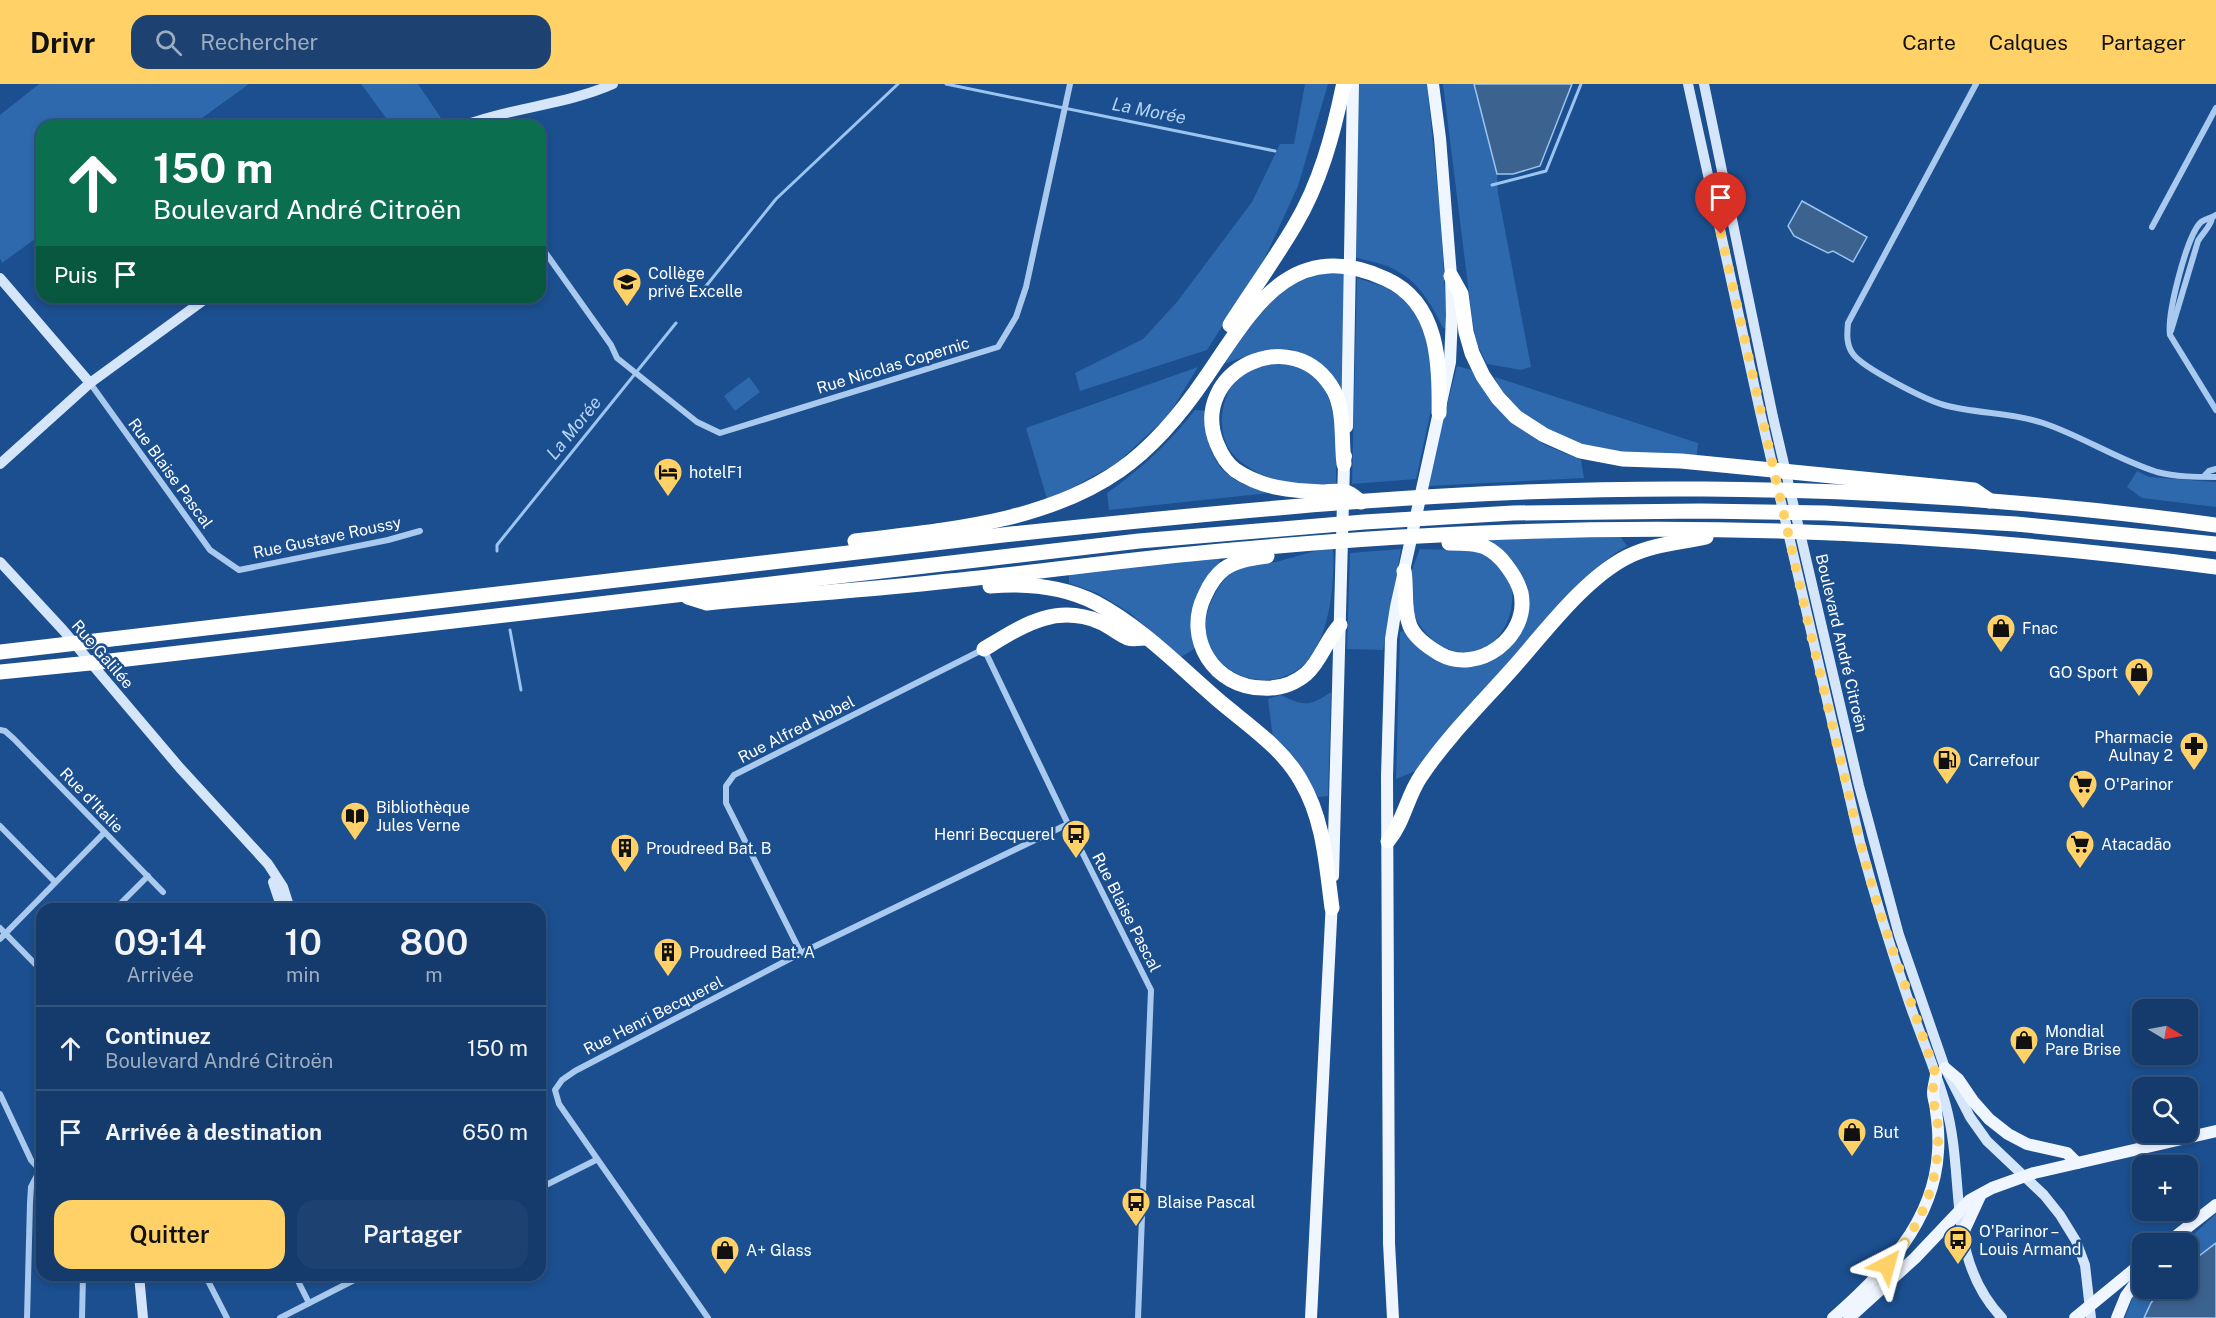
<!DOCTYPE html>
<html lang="fr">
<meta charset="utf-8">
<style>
:root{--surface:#143b6b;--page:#1d4271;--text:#f1f3f6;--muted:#9dadc1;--line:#33557e;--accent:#ffd166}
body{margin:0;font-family:"Public Sans",sans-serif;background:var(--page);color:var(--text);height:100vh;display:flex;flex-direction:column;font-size:22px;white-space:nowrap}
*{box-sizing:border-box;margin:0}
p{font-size:20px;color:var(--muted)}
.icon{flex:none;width:33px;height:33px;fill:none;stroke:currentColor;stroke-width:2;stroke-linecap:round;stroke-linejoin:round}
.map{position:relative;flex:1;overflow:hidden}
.sheet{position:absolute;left:36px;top:819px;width:510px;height:378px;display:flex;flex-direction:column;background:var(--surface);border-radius:18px;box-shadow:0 3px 9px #0003,0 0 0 2px var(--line)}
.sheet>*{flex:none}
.top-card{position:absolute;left:36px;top:36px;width:510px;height:183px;border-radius:18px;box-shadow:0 3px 9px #0003,0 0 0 2px var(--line);background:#0b6e4f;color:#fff;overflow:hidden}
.needle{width:39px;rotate:100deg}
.fabs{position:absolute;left:2132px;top:915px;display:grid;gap:12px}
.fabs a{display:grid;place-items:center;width:66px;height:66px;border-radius:12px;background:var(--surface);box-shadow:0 3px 9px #0003,0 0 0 2px var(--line);font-size:30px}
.pin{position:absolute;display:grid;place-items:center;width:51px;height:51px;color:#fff;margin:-62px -26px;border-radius:50% 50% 50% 0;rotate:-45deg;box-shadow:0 0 6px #0007}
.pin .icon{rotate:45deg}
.me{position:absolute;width:66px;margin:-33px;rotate:39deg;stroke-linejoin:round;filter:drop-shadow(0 0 4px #0008)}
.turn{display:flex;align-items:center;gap:21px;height:126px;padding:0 18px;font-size:27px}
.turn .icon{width:78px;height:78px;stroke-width:2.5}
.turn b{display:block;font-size:42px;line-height:51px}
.then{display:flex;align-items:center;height:57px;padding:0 18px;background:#0003;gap:12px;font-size:22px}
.eta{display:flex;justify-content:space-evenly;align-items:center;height:102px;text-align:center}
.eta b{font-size:36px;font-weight:600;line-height:42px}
.primary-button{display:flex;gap:12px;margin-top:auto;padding:12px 18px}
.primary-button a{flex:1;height:69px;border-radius:18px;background:var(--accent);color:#111;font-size:24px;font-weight:600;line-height:69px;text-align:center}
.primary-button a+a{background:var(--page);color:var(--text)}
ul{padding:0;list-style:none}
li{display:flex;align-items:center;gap:18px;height:84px;padding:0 18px;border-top:2px solid var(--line)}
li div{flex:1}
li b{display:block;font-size:22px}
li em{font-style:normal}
header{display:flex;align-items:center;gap:36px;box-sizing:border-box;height:84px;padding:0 30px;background:var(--accent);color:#111}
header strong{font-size:28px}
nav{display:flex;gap:33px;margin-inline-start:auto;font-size:21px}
.search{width:420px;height:54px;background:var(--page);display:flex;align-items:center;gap:15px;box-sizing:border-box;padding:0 21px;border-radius:18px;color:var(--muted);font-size:22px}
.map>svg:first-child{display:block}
</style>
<header>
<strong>Drivr</strong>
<div class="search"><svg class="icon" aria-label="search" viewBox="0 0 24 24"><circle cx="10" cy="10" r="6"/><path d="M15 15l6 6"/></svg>Rechercher</div>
<nav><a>Carte</a><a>Calques</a><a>Partager</a></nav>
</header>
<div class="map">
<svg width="2216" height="1234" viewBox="0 0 2216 1234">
<rect width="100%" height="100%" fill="#1b4f8f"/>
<!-- green -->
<g fill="#2e69ad">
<polygon points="39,0 249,0 191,42 42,42 42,150 2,179 0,174 0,31"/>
<polygon points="361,0 418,0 445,40 439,42 392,42"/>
<polygon points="1305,0 1328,0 1298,102 1262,180 1207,266 1080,307 1075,289 1143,255 1177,218 1252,118 1280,60 1294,60"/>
<path d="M1358 0H1427L1441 138 1447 244H1443C1433 223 1420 200 1399 188 1387 180 1368 177 1354 173Z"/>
<polygon points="1443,0 1474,0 1497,90 1498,109 1531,283 1521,286 1487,280 1477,260 1473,242"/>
<path d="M1325 189H1345L1341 311 1327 287 1314 276 1290 265 1262 267 1224 280C1244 251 1263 218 1294 200 1303 195 1315 192 1325 189Z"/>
<polygon points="1357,194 1385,203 1410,218 1425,243 1433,289 1434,312 1416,395 1352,400"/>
<path d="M1267 279C1274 279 1283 278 1290 280 1343 293 1336 357 1336 400 1308 401 1277 401 1251 385 1242 379 1230 370 1226 359 1218 341 1222 312 1235 298 1243 288 1256 284 1267 279Z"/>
<polygon points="1457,282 1472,286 1512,338 1543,360 1581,376 1584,394 1429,402 1433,377"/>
<polygon points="1198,283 1168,332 1117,379 1072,404 1047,415 1026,344"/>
<polygon points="749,293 760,308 735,327 724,312"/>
<path d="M1495 293 1698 359 1697 371C1633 370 1560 373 1512 320 1505 311 1498 305 1495 293Z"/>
<path d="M1195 326 1207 327C1203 354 1212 383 1237 397 1249 405 1264 406 1278 408L1109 426 1107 409C1141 385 1169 359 1195 326Z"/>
<polygon points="2137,387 2149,393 2216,398 2216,423 2142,414 2127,403"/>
<path d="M1620 452 1627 462 1614 470 1586 493 1418 686 1396 695 1400 548 1406 546 1425 568 1495 574 1527 507C1519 480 1511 474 1489 456Z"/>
<path d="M1333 464C1335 498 1330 561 1300 584 1256 617 1190 577 1209 523 1213 513 1219 500 1228 492 1241 480 1264 481 1280 477 1298 472 1314 466 1333 464Z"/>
<polygon points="1401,465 1383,566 1347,565 1350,469"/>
<path d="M1420 465C1434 466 1474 465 1485 469 1520 483 1519 532 1496 555 1493 558 1489 562 1485 564 1445 581 1409 543 1408 504 1408 492 1416 476 1420 465Z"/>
<path d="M1219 473 1220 480C1193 511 1190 525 1194 565L1181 573 1130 529 1097 509 1069 499V489Z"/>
<path d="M1331 608 1328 712 1318 713C1305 688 1294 672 1273 654L1268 615 1281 611C1305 623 1310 622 1331 608Z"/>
<polygon points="2216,1130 2216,1159 2187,1181 2187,1160 2183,1160"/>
<polygon points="2142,1201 2142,1204 2162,1205 2151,1219 2144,1234 2125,1234 2134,1210"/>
</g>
<!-- water -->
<g fill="#3c6290" stroke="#9cc4f0" stroke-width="1.5">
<polygon points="1474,0 1572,0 1540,82 1513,90 1497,90"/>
<polygon points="1802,117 1867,153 1853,178 1833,167 1828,169 1794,152 1788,142"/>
<polygon points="2216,1159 2216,1234 2144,1234 2151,1219 2162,1205 2187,1204 2187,1181"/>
</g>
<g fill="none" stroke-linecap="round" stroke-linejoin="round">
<!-- stream -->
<g stroke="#9cc4f0" stroke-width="3">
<polyline points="946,0 1275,67"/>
<polyline points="1492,101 1546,87 1581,0"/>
<polyline points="698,212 776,115 898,0"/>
<polyline points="497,467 497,461 676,239"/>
<polyline points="510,546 521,606"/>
</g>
<!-- street -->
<g stroke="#a9c9ee" stroke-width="6">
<path d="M1976 0 1848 239C1847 249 1846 261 1853 270 1863 284 1926 316 1944 321 1976 330 2011 328 2043 339 2082 352 2118 376 2157 388 2176 393 2197 393 2216 393"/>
<path d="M2216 131C2210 135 2205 134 2200 139 2186 155 2167 230 2170 251L2216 326"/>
<polyline points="2152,143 2216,24"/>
<polyline points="540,161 611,261 617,274 697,338 720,349 998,263 1016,233 1026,203 1070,0"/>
<path d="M2171 247 2198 157C2202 150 2211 142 2212 134"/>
<polyline points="90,299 210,466 239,486 388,456 420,447"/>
<polyline points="2205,391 2209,387 2216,385"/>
<polyline points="0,646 5,647 14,655 163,808"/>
<polyline points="0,742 55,798"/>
<polyline points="115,825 148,792"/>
<polyline points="0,844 42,887"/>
<polyline points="0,855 104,749"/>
<polyline points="801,869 726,719 726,702 734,691 984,565 1068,740 1151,906 1138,1234"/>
<polyline points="0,1010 31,1076 40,1086"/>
<polyline points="540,1104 596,1076"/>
<polyline points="205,1191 227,1234"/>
<polyline points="295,1191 309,1219"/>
<polyline points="27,1234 30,1119 31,1103 42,1082"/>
<polyline points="82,1234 83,1191"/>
<polyline points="280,1234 364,1191"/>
<polyline points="708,1234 559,1020 555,1006 562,996 575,987 801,869 1068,740"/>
</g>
<!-- secondary -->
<g stroke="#d6e6fa" stroke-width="10">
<path d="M1688 0 1761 332 1860 758C1874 810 1890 863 1908 915 1920 951 1936 986 1946 1022 1966 1096 1945 1174 2002 1234"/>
<polyline points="1704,0 1773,333 1859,702 1899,851 1945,984 1970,1033 1987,1057 2044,1111 2060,1131 2076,1157 2085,1181 2091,1234"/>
<path d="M463 42C512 23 566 21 613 0"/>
<polyline points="0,194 90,299"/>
<polyline points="0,380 90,299 208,213"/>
<polyline points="0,478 63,546 180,684 268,780 283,803 290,825"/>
<polyline points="273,798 282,825"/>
<polyline points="139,1191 143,1234"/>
</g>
<!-- primary -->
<g stroke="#f0f6ff" stroke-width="12">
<polyline points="1347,343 1353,0"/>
<polyline points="1333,792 1344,380 1346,372"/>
<polyline points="1945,984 1958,995 1973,1017 1989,1035 2008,1050 2027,1060 2067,1069 2077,1079"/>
<polyline points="1962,1151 1980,1112"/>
<polyline points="2166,1160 2216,1121"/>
<polyline points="1311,1234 1332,816"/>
<polyline points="1393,1234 1389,1159 1387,692 1391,555 1396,523 1450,278 1452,231 1451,192 1440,54 1433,0"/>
<path d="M1833 1234C1883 1190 1934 1139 1938 1068 1939 1055 1938 1041 1936 1027 1936 1021 1933 1015 1933 1009 1933 1004 1935 997 1936 991"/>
<polyline points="1849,1234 1915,1174 1970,1116 1992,1104 2034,1089 2216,1047"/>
<polyline points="2075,1234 2142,1179"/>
<polyline points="2117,1234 2126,1212 2142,1190"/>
</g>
<!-- highway -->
<g stroke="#fff" stroke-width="15">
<polyline points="1451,192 1461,210 1466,248 1472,269 1483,292 1498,314 1516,333 1544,351 1580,367 1622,375 1681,377 1974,406 1990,417"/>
<path d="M1230 241C1251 208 1275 175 1295 141 1320 99 1333 51 1343 3L1345 0"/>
<path d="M1344 380C1341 356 1345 329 1334 307 1295 235 1187 287 1217 360 1221 370 1226 379 1235 386 1261 404 1292 407 1323 408 1330 408 1339 406 1346 408 1351 409 1357 415 1361 418"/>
<path d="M855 457C944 446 1044 439 1120 386 1153 363 1183 327 1206 293 1252 226 1291 151 1386 195 1439 219 1440 280 1439 329"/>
<path d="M1267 472C1253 474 1236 476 1224 485 1216 491 1209 502 1205 511 1183 555 1215 604 1263 604 1279 605 1294 600 1306 590 1321 577 1326 556 1340 541"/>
<path d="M1404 487C1407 505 1403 525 1410 542 1415 554 1428 563 1440 570 1478 591 1530 553 1521 509 1518 498 1513 490 1506 481 1501 474 1493 467 1485 463 1475 459 1460 459 1449 459"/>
<path d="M990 502C1026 499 1063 502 1096 519 1141 543 1179 582 1217 615 1246 640 1282 663 1301 697 1324 736 1326 780 1332 824"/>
<path d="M688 513 707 519C787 511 869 506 949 497 1040 488 1131 475 1221 467 1317 458 1414 451 1510 448 1746 439 1982 452 2216 483"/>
<path d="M984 565C1022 542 1055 519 1100 538 1110 542 1118 550 1128 554 1133 556 1141 554 1146 554"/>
<path d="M0 568 1003 451C1236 426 1470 403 1704 405 1875 406 2047 418 2216 441"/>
<polyline points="0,588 110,577 1139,457 1364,438 1513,429 1701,427 1825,429 2016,440 2216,460"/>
<path d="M1388 757C1404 738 1407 712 1421 692 1447 653 1482 619 1513 584 1545 548 1584 495 1627 473 1652 460 1679 459 1706 453"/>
</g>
</g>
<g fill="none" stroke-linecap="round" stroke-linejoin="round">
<!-- route -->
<path stroke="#ffd166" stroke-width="10" stroke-dasharray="0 18" d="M1721 150 1810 547 1860 758 1878 823 1936 991C1935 997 1932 1004 1933 1010 1933 1021 1938 1034 1938 1046 1940 1098 1921 1143 1887 1181"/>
</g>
<!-- icons -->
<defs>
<g id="school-pin" transform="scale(1.5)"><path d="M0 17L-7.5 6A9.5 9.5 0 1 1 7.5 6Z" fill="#ffd166" stroke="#1b4f8f"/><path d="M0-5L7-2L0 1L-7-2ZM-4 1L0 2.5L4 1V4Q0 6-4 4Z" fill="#111"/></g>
<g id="hotel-pin" transform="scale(1.5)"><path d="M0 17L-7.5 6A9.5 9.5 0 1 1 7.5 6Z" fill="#ffd166" stroke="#1b4f8f"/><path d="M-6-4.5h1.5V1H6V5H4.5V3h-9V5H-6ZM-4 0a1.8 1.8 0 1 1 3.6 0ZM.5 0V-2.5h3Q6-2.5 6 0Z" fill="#111"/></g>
<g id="shop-pin" transform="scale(1.5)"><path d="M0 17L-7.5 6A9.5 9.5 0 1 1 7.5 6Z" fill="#ffd166" stroke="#1b4f8f"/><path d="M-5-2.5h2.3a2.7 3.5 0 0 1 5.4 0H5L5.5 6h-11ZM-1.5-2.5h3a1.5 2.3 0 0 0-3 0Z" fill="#111"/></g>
<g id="pharmacy-pin" transform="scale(1.5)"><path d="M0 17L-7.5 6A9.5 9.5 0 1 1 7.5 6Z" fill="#ffd166" stroke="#1b4f8f"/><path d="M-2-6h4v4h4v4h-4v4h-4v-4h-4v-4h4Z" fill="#111"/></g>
<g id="fuel-pin" transform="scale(1.5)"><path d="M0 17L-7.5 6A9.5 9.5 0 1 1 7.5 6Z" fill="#ffd166" stroke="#1b4f8f"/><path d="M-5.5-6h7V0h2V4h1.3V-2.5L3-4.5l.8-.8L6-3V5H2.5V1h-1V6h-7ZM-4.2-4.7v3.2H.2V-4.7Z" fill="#111"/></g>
<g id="supermarket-pin" transform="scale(1.5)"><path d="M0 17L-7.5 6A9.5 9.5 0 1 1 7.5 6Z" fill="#ffd166" stroke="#1b4f8f"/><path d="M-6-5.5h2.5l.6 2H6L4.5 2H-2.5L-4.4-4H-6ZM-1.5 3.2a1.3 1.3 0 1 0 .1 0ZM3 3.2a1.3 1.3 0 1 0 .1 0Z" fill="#111"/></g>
<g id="library-pin" transform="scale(1.5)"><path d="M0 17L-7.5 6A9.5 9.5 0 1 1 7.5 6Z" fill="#ffd166" stroke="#1b4f8f"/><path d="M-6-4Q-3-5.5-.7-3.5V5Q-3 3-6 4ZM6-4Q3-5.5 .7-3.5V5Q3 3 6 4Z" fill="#111"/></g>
<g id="bus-pin" transform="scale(1.5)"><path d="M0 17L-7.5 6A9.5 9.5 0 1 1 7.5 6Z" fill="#ffd166" stroke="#1b4f8f"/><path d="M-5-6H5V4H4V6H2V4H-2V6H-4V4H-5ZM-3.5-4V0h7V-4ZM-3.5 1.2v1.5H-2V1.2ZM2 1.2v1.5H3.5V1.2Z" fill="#111"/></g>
<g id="building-pin" transform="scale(1.5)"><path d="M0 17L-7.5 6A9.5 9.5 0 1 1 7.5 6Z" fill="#ffd166" stroke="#1b4f8f"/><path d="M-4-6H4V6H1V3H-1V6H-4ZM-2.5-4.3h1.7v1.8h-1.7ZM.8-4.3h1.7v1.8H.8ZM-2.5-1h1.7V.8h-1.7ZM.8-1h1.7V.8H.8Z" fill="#111"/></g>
</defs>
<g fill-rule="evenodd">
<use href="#school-pin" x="627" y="198"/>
<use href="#hotel-pin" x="668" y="388"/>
<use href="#shop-pin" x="2001" y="544"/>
<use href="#shop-pin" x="2139" y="588"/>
<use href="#pharmacy-pin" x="2194" y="662"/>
<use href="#fuel-pin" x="1947" y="676"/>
<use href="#supermarket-pin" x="2083" y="700"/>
<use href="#library-pin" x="355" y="732"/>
<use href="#bus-pin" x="1076" y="750"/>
<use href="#supermarket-pin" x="2080" y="760"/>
<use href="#building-pin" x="625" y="764"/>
<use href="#building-pin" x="668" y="868"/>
<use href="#shop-pin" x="2024" y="956"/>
<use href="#shop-pin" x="1852" y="1048"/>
<use href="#bus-pin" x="1136" y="1118"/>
<use href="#bus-pin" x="1958" y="1156"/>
<use href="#shop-pin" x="725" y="1166"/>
</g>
<g text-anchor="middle" stroke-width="5" stroke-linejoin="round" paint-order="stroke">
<!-- poi labels -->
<g font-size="16" fill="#fff" stroke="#1b4f8f" text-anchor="start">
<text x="648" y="195">Collège<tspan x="648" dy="18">privé Excelle</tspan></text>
<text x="689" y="394">hotelF1</text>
<text x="2022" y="550">Fnac</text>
<text x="2118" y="594" text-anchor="end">GO Sport</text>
<text x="2173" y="659" text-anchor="end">Pharmacie<tspan x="2173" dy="18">Aulnay 2</tspan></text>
<text x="1968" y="682">Carrefour</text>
<text x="2104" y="706">O'Parinor</text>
<text x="376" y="729">Bibliothèque<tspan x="376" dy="18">Jules Verne</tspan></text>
<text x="1055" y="756" text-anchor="end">Henri Becquerel</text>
<text x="2101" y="766">Atacadão</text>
<text x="646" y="770">Proudreed Bat. B</text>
<text x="689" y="874">Proudreed Bat. A</text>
<text x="2045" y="953">Mondial<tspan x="2045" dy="18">Pare Brise</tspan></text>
<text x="1873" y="1054">But</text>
<text x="1157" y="1124">Blaise Pascal</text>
<text x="1979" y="1153">O'Parinor –<tspan x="1979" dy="18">Louis Armand</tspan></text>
<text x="746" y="1172">A+ Glass</text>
</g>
<!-- street labels -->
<g font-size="16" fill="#fff" stroke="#1b4f8f">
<text transform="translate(893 281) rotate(-17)" y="6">Rue Nicolas Copernic</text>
<text transform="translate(171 389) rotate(54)" y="6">Rue Blaise Pascal</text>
<text transform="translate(327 453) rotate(-12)" y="6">Rue Gustave Roussy</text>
<text transform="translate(1842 559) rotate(77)" y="6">Boulevard André Citroën</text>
<text transform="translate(103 570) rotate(49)" y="6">Rue Galilée</text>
<text transform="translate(796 645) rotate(-27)" y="6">Rue Alfred Nobel</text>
<text transform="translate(92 716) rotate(46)" y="6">Rue d'Italie</text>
<text transform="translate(1127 828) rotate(63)" y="6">Rue Blaise Pascal</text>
<text transform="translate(653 931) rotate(-27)" y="6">Rue Henri Becquerel</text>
</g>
<!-- water labels -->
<g font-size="18" font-style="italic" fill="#b5d3f5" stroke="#1b4f8f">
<text transform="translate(1149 27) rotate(11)" y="6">La Morée</text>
<text transform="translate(574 344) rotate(-51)" y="6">La Morée</text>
</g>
</g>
</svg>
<div class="fabs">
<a><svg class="needle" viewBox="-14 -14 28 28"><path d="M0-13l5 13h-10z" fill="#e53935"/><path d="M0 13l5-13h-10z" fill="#9dadc1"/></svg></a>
<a><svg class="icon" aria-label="search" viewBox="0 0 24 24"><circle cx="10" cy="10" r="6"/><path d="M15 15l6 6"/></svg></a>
<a>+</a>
<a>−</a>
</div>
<div class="pin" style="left:1721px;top:150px;background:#d93025"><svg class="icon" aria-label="arrive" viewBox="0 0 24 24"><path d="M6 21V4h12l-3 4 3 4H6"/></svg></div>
<svg class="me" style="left:1887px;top:1181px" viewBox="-20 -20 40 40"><path d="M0-17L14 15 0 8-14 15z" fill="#ffd166" stroke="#fff" stroke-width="4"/></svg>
<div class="top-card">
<div class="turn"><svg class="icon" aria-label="ahead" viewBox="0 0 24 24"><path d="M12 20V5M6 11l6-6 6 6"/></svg><div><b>150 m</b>Boulevard André Citroën</div></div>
<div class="then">Puis<svg class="icon" aria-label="arrive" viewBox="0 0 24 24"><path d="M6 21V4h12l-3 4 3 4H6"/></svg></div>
</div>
<section class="sheet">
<div class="eta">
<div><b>09:14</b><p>Arrivée</p></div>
<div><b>10</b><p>min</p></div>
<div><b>800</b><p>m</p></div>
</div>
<ul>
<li><svg class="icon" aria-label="ahead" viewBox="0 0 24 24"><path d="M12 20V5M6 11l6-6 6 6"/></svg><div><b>Continuez</b><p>Boulevard André Citroën</p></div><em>150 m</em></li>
<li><svg class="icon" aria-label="arrive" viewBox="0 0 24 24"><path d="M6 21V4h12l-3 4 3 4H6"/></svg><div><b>Arrivée à destination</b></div><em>650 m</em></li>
</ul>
<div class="primary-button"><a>Quitter</a><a>Partager</a></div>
</section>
</div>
